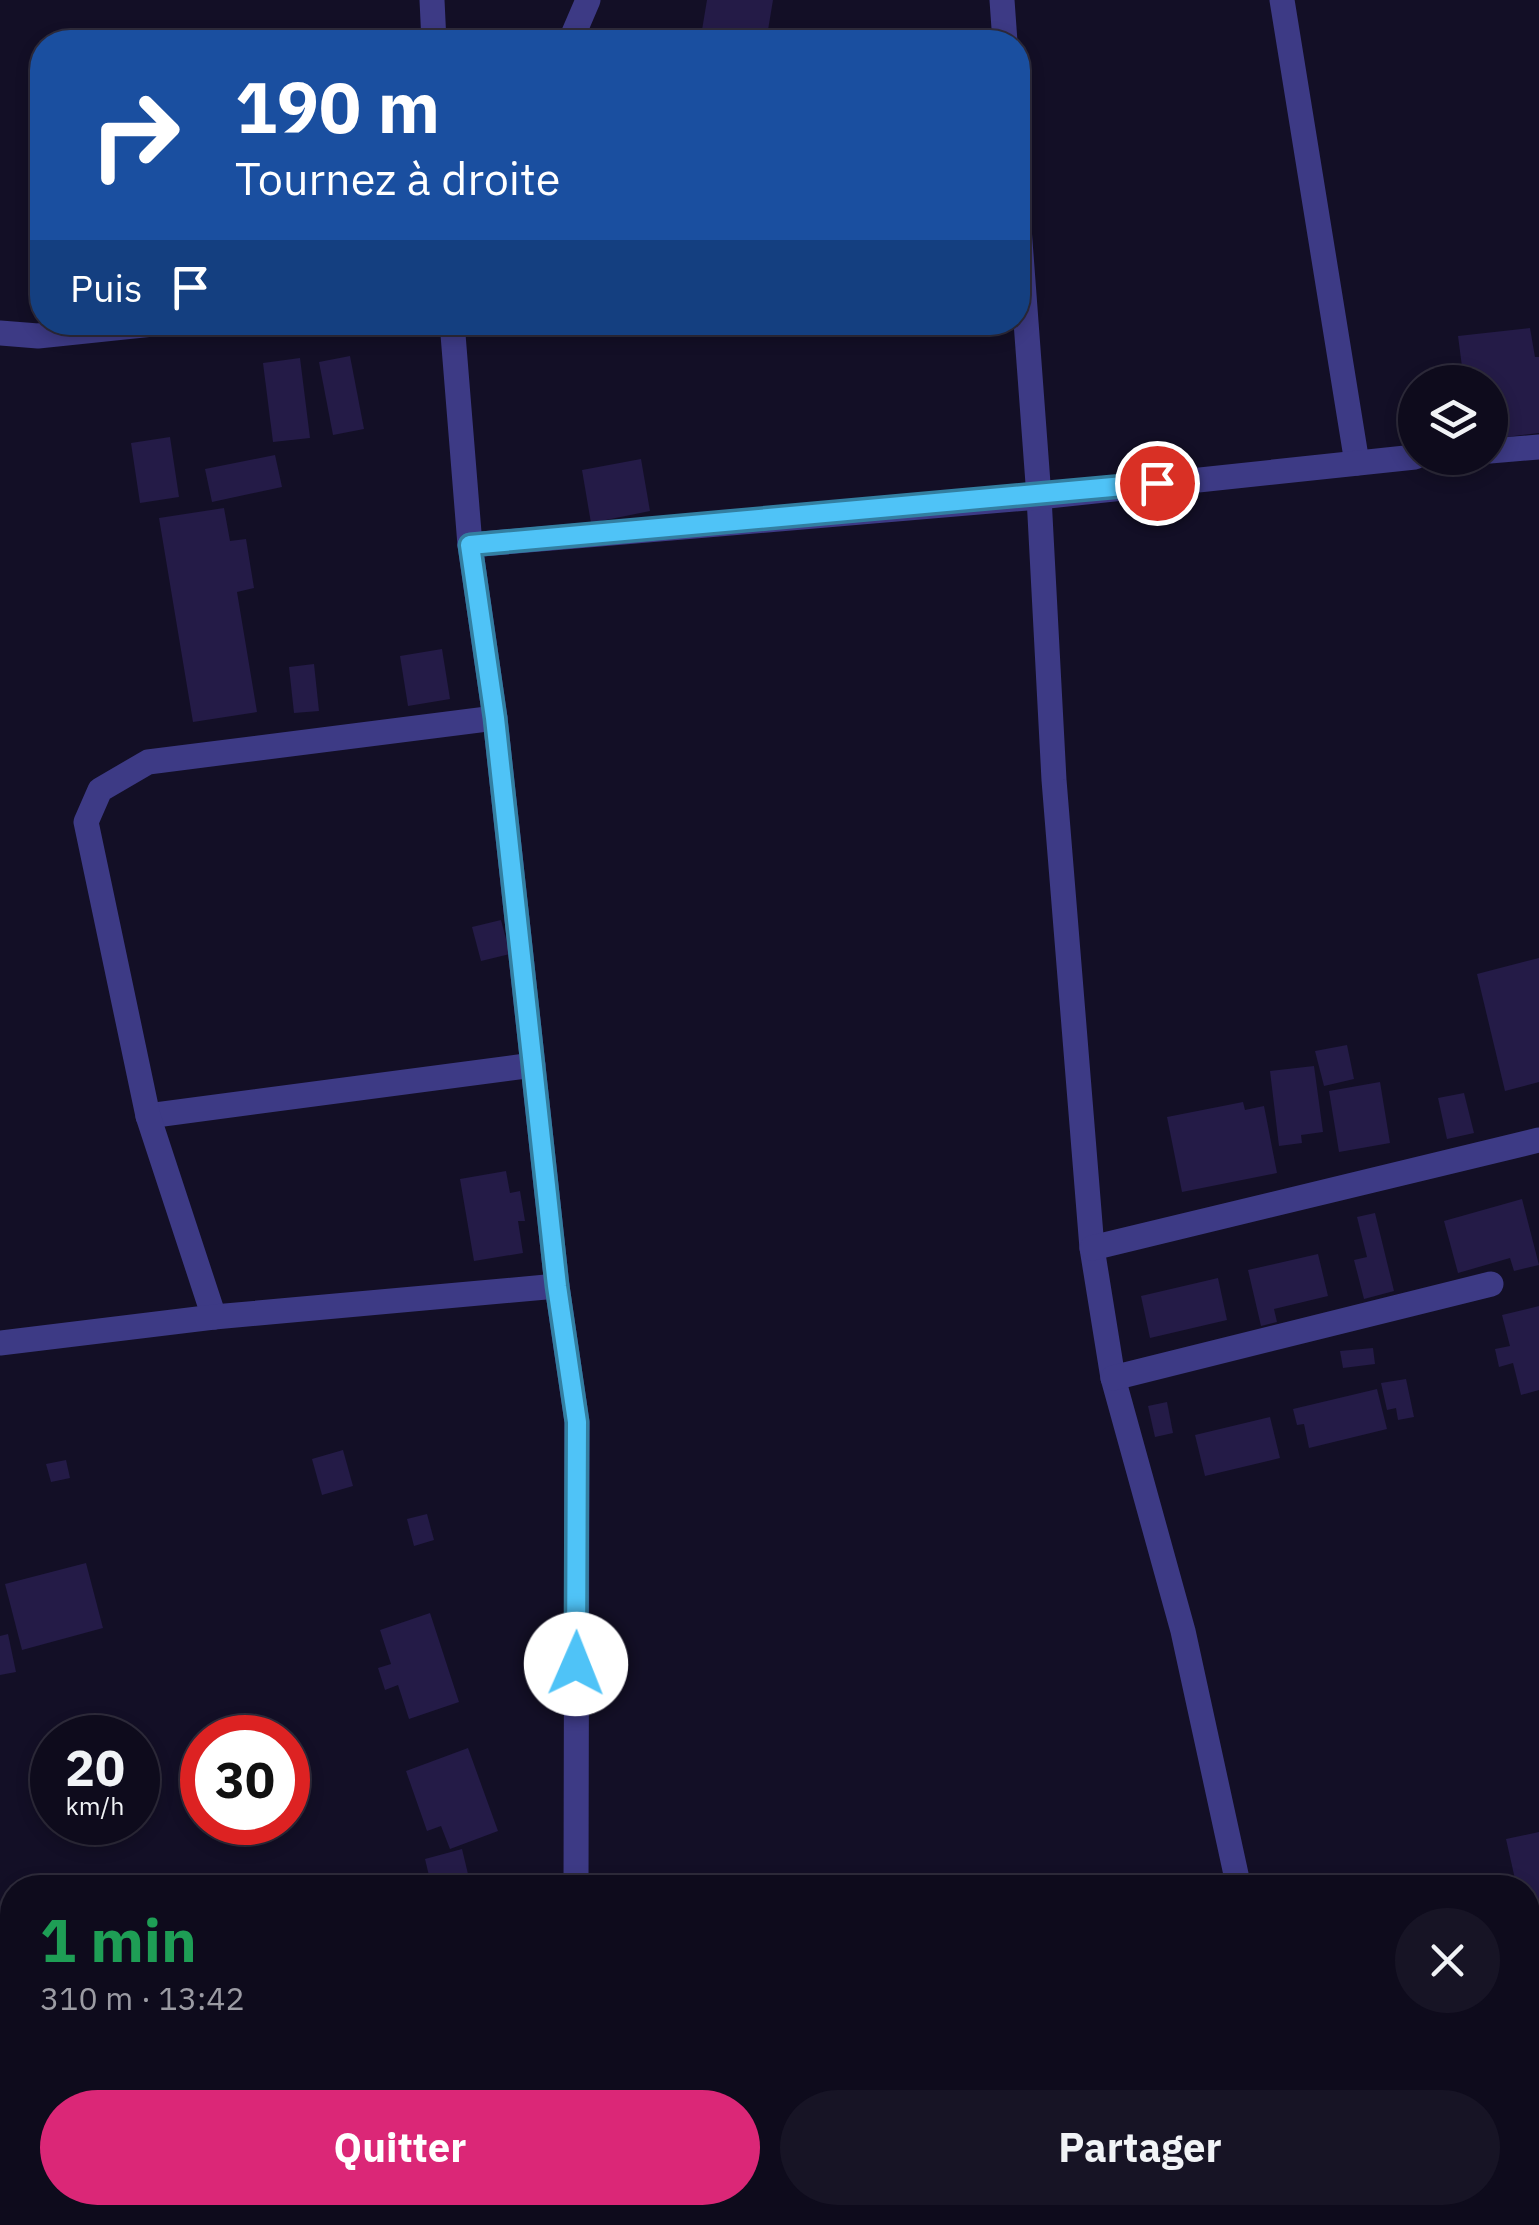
<!DOCTYPE html>
<html lang="fr">
<meta charset="utf-8">
<style>
:root{--surface:#0e0b1c;--page:#171425;--text:#f1f3f6;--muted:#9b9ba3;--line:#2e2b3b;--accent:#db2777}
body{margin:0;font-family:"IBM Plex Sans",sans-serif;background:var(--page);color:var(--text);height:100vh;display:flex;flex-direction:column;font-size:38px;white-space:nowrap}
*{box-sizing:border-box;margin:0}
p{font-size:32px;color:var(--muted)}
.icon{flex:none;width:55px;height:55px;fill:none;stroke:currentColor;stroke-width:2;stroke-linecap:round;stroke-linejoin:round}
.map{position:relative;flex:1;overflow:hidden}
.side{position:absolute;left:0px;top:1875px;width:1540px;height:350px;display:flex;flex-direction:column;background:var(--surface);border-radius:40px 40px 0 0;box-shadow:0 5px 15px #0003,0 0 0 2px var(--line)}
.side>*{flex:none}
.hud{position:absolute;left:30px;top:30px;width:1000px;height:305px;border-radius:40px;box-shadow:0 5px 15px #0003,0 0 0 2px var(--line);background:#1a4fa0;color:#fff;overflow:hidden}
.buttons{position:absolute;left:1398px;top:365px;display:grid;gap:20px}
.buttons a{display:grid;place-items:center;width:110px;height:110px;border-radius:50%;background:var(--surface);box-shadow:0 5px 15px #0003,0 0 0 2px var(--line);font-size:50px}
.speed{position:absolute;left:30px;top:1715px;display:flex;gap:20px;font-size:50px;font-weight:700;text-align:center}
.speed>*{display:grid;place-content:center;width:130px;height:130px;border-radius:50%;background:var(--surface);box-shadow:0 5px 15px #0003,0 0 0 2px var(--line);line-height:1}
.speed small{font-size:25px;font-weight:400}
.speed .limit{border:15px solid #d22;background:#fff;color:#111}
.pin{position:absolute;display:grid;place-items:center;width:85px;height:85px;color:#fff;margin:-42px;border:5px solid #fff;border-radius:50%;box-shadow:0 2px 10px #0007}
.me{position:absolute;width:110px;margin:-55px;rotate:1deg;stroke-linejoin:round;filter:drop-shadow(0 0 8px #0008)}
.turn{display:flex;align-items:center;gap:35px;height:210px;padding:0 40px;font-size:45px}
.turn .icon{width:130px;height:130px;stroke-width:2.5}
.turn b{display:block;font-size:70px;line-height:85px}
.then{display:flex;align-items:center;height:95px;padding:0 40px;background:#0003;gap:20px;font-size:38px}
.round{display:grid;place-items:center;flex:none;width:105px;height:105px;border-radius:52px;background:var(--page)}
.overview{display:flex;align-items:center;justify-content:space-between;height:170px;padding:0 40px}
h1{font-size:60px;font-weight:700;line-height:75px;color:#1e9e55}
.cta{display:flex;gap:20px;margin-top:auto;padding:20px 40px}
.cta a{flex:1;height:115px;border-radius:60px;background:var(--accent);color:#fff;font-size:40px;font-weight:700;line-height:115px;text-align:center}
.cta a+a{background:var(--page);color:var(--text)}
.map>svg:first-child{display:block}
</style>
<div class="map">
<svg width="1539" height="2225" viewBox="0 0 1539 2225">
<rect width="100%" height="100%" fill="#130f26"/>
<!-- building -->
<g fill="#241b47">
<polygon points="707,0 773,0 766,42 700,42"/>
<polygon points="1530,328 1535,357 1539,357 1539,433 1490,439 1490,382 1464,382 1458,336"/>
<polygon points="350,356 364,429 333,435 319,362"/>
<polygon points="300,358 310,438 273,442 263,363"/>
<polygon points="170,437 179,497 140,503 131,443"/>
<polygon points="275,455 282,487 212,502 205,469"/>
<polygon points="641,459 650,511 591,523 582,470"/>
<polygon points="224,508 230,541 246,539 254,588 237,592 257,712 193,722 159,518"/>
<polygon points="442,649 450,699 408,706 400,656"/>
<polygon points="314,664 319,711 294,713 289,667"/>
<polygon points="501,920 510,954 481,961 472,927"/>
<polygon points="1539,958 1539,1082 1505,1091 1477,974"/>
<polygon points="1347,1045 1354,1079 1324,1086 1315,1051"/>
<polygon points="1314,1066 1323,1132 1301,1135 1302,1143 1279,1146 1270,1071"/>
<polygon points="1380,1082 1390,1143 1339,1152 1329,1091"/>
<polygon points="1464,1093 1474,1133 1447,1139 1438,1098"/>
<polygon points="1243,1102 1245,1110 1264,1106 1277,1173 1182,1192 1167,1117"/>
<polygon points="506,1171 510,1193 520,1191 525,1221 518,1221 523,1253 474,1261 460,1179"/>
<polygon points="1522,1199 1539,1265 1514,1271 1510,1258 1458,1273 1444,1221"/>
<polygon points="1375,1213 1394,1291 1364,1299 1354,1260 1367,1257 1357,1217"/>
<polygon points="1318,1254 1328,1296 1274,1309 1277,1322 1261,1326 1248,1270"/>
<polygon points="1218,1278 1227,1320 1150,1338 1141,1296"/>
<polygon points="1539,1306 1539,1390 1521,1395 1513,1363 1499,1367 1495,1349 1510,1346 1502,1315"/>
<polygon points="1373,1348 1375,1364 1343,1368 1340,1351"/>
<polygon points="1406,1379 1414,1417 1398,1420 1396,1408 1387,1410 1381,1383"/>
<polygon points="1377,1389 1387,1429 1309,1448 1304,1424 1297,1425 1293,1409"/>
<polygon points="1167,1402 1173,1433 1155,1437 1148,1406"/>
<polygon points="1270,1417 1280,1458 1205,1476 1195,1435"/>
<polygon points="343,1450 353,1486 322,1495 312,1459"/>
<polygon points="66,1460 70,1478 51,1482 46,1464"/>
<polygon points="427,1514 434,1540 414,1546 407,1519"/>
<polygon points="86,1563 103,1628 22,1650 5,1584"/>
<polygon points="430,1613 459,1702 409,1719 398,1685 385,1690 378,1668 391,1664 380,1630"/>
<polygon points="8,1634 16,1672 0,1675 0,1636"/>
<polygon points="468,1748 498,1831 450,1849 441,1826 427,1831 406,1771"/>
<polygon points="1539,1832 1539,1977 1537,1977 1528,1933 1528,1888 1517,1888 1506,1839"/>
<polygon points="462,1849 468,1874 431,1884 425,1859"/>
<polygon points="1528,2144 1539,2145 1538,2225 1488,2225 1488,2212 1528,2212"/>
<polygon points="12,2200 12,2212 21,2212 23,2225 0,2225 0,2202"/>
<polygon points="104,2212 143,2212 147,2224 100,2225 97,2217"/>
<polygon points="342,2212 453,2212 455,2225 339,2225 337,2213"/>
<polygon points="1184,2212 1233,2212 1234,2224 1185,2225"/>
</g>
<g fill="none" stroke-linecap="round" stroke-linejoin="round">
<!-- minor -->
<g stroke="#3d3a85" stroke-width="25">
<polyline points="432,0 434,42"/>
<polyline points="1002,0 1005,42"/>
<polyline points="1282,0 1357,463"/>
<polyline points="570,42 588,0"/>
<polyline points="1018,214 1039,497 1054,780 1092,1248 1113,1378 1183,1631 1239,1888"/>
<polyline points="452,322 470,545 495,718 557,1286 577,1422 576,1888"/>
<polyline points="0,333 38,336 172,322"/>
<polyline points="1490,451 1539,447"/>
<polyline points="470,545 1039,497 1415,457"/>
<polyline points="148,1116 533,1065"/>
<polyline points="1092,1248 1539,1140"/>
<polyline points="214,1317 148,1116 86,822 100,790 148,762 495,718"/>
<polyline points="0,1343 214,1317 557,1286"/>
<polyline points="1113,1378 1491,1284"/>
<polyline points="588,2212 588,2225"/>
<polyline points="1297,2212 1298,2225"/>
</g>
</g>
<g fill="none" stroke-linecap="round" stroke-linejoin="round">
<!-- route casing -->
<g stroke="#337fa1" stroke-width="25">
<polyline id="route" points="576,1664 577,1422 557,1286 495,718 470,545 1157,483"/>
</g>
<!-- route -->
<use href="#route" stroke="#4fc3f7" stroke-width="18"/>
</g>
</svg>
<div class="buttons">
<a><svg class="icon" aria-label="layers" viewBox="0 0 24 24"><path d="M12 4l9 5-9 5-9-5zM3 14l9 5 9-5"/></svg></a>
</div>
<div class="speed"><div>20<small>km/h</small></div><div class="limit">30</div></div>
<div class="pin" style="left:1157px;top:483px;background:#d93025"><svg class="icon" aria-label="arrive" viewBox="0 0 24 24"><path d="M6 21V4h12l-3 4 3 4H6"/></svg></div>
<svg class="me" style="left:576px;top:1664px" viewBox="-20 -20 40 40"><circle r="19" fill="#fff"/><path d="M0-13L10 11 0 6-10 11z" fill="#4fc3f7"/></svg>
<div class="hud">
<div class="turn"><svg class="icon" aria-label="right" viewBox="0 0 24 24"><path d="M7 20v-9h11M14 6l5 5-5 5"/></svg><div><b>190 m</b>Tournez à droite</div></div>
<div class="then">Puis<svg class="icon" aria-label="arrive" viewBox="0 0 24 24"><path d="M6 21V4h12l-3 4 3 4H6"/></svg></div>
</div>
<section class="side">
<div class="overview"><div><h1>1 min</h1><p>310 m · 13:42</p></div><a class="round"><svg class="icon" aria-label="close" viewBox="0 0 24 24"><path d="M6 6l12 12M18 6L6 18"/></svg></a></div>
<div class="cta"><a>Quitter</a><a>Partager</a></div>
</section>
</div>
